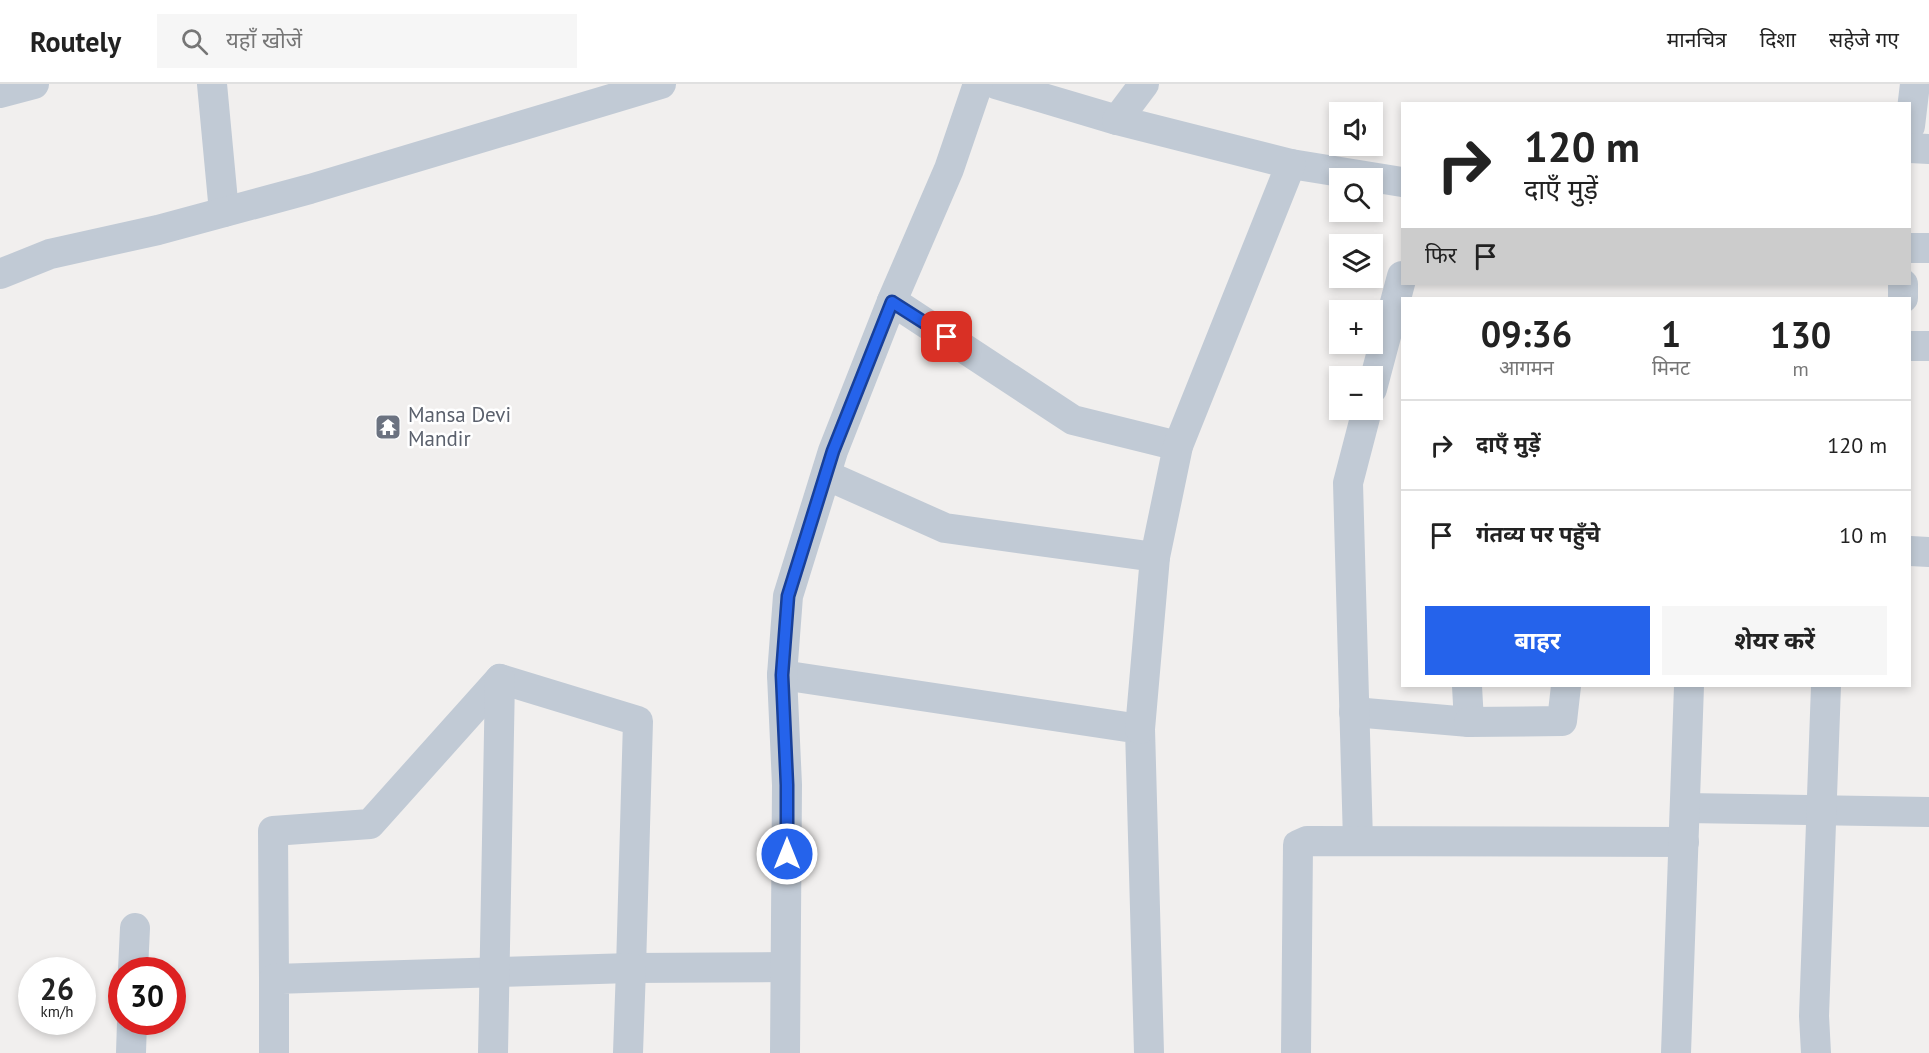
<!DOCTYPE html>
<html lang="hi">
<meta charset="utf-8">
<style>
:root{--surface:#fff;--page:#f6f6f6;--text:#222;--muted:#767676;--line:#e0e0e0;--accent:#2563eb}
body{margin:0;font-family:"PT Sans","Noto Sans Devanagari",sans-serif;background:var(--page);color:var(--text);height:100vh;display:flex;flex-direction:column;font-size:22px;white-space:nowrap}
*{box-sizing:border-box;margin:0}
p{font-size:20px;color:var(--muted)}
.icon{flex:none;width:33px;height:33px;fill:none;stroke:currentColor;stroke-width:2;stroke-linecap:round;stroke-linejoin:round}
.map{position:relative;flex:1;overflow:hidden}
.panel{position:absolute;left:1401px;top:213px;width:510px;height:390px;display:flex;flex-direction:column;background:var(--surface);border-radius:0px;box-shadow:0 3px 9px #0003}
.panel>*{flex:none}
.banner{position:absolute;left:1401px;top:18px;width:510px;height:183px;border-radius:0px;box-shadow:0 3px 9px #0003;background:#fff;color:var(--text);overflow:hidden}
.fabs{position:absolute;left:1329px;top:18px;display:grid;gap:12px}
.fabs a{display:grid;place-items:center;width:54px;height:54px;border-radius:0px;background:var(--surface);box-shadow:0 3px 9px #0003;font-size:30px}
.speed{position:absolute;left:18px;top:873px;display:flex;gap:12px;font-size:30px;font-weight:700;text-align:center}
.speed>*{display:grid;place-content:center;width:78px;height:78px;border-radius:50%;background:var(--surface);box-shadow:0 3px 9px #0003;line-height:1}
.speed small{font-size:15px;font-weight:400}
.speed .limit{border:9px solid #d22;background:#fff;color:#111}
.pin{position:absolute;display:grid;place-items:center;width:51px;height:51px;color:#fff;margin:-26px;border-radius:12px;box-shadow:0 3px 9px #0006}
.me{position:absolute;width:66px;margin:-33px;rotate:0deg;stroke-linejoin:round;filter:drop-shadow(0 0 4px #0008)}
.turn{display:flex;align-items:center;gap:21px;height:126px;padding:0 24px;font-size:27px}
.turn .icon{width:78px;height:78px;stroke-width:2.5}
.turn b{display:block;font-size:42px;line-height:51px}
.then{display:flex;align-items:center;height:57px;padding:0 24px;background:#0003;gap:12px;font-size:22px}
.eta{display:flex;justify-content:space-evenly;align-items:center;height:102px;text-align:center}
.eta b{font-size:36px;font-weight:700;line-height:42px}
.primary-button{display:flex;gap:12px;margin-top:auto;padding:12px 24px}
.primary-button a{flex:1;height:69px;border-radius:0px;background:var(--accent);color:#fff;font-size:24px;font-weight:700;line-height:69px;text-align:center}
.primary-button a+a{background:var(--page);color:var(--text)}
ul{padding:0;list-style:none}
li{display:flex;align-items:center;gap:18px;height:90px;padding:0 24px;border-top:2px solid var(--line)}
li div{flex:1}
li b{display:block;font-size:22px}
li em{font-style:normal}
header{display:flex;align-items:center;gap:36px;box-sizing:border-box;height:84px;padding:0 30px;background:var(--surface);border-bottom:2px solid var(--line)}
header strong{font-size:28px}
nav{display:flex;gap:33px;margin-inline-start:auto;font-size:21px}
.search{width:420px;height:54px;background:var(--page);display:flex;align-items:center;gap:15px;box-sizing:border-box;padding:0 21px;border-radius:0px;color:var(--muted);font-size:22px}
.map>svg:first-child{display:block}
</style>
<header>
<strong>Routely</strong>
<div class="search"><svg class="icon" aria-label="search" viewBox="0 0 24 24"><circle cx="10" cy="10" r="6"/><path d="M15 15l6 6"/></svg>यहाँ खोजें</div>
<nav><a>मानचित्र</a><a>दिशा</a><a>सहेजे गए</a></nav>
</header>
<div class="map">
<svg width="1929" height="969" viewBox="0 0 1929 969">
<rect width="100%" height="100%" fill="#f1efee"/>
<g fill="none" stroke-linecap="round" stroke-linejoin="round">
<!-- street -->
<g stroke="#c1cad5" stroke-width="30">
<polyline points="212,0 224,128"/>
<polyline points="996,0 1117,36"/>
<polyline points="0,9 34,0"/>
<polyline points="1910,42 1915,0"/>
<polyline points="1910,64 1929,65"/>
<polyline points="1291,80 1402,98"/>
<polyline points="1910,164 1929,164"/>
<polyline points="0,190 50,170 158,146 310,105 661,0"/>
<polyline points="1903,214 1903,200"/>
<polyline points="892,217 1073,336 1178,362"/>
<polyline points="1910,262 1929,262"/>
<polyline points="1372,305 1402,192"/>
<polyline points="826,391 945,444 1155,473"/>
<polyline points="1910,467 1929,468"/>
<polyline points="782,591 1140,645 1149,969"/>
<polyline points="1354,628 1469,638 1467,602"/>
<polyline points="1469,638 1562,637 1566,602"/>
<polyline points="1140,645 1155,473 1178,362 1291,80 1117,36 1144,0"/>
<polyline points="1686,724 1929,728"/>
<polyline points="1358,757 1348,399 1367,326"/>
<polyline points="133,886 135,844"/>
<polyline points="274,895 273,747 370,740 500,595 638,637 631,884 785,883"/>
<polyline points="131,969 132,938"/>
<polyline points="274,969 274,895 631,884 628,969"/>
<polyline points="493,969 500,595"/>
<polyline points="785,969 787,701 782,591 788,512 833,367 892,217 949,85 978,0"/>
<polyline points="1296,969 1298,761 1307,757 1684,758"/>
<polyline points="1676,969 1689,602"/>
<polyline points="1816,969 1814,932 1826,602"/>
</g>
</g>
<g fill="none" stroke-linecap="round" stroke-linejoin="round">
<!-- route casing -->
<g stroke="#184099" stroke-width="15">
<polyline id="route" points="787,770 787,701 782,591 788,512 833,367 892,218 947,253"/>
</g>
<!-- route -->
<use href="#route" stroke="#2563eb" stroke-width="10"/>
</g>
<!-- icons -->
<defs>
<g id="temple-square" transform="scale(1.35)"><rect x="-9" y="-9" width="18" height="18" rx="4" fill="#6b7280" stroke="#fff"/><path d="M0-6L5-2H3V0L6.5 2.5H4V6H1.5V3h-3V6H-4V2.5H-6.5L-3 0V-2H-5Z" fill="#fff"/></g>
</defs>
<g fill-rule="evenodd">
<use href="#temple-square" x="388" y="343"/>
</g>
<g text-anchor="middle" stroke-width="5" stroke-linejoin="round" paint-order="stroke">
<!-- worship labels -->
<g font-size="21" fill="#5b616d" stroke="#fff" text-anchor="start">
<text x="408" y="338">Mansa Devi<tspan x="408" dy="24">Mandir</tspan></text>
</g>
</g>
</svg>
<div class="fabs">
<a><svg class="icon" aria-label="sound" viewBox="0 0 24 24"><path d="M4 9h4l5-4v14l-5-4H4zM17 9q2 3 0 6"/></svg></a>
<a><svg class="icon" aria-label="search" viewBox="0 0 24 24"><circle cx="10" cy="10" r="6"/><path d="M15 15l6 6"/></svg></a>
<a><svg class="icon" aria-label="layers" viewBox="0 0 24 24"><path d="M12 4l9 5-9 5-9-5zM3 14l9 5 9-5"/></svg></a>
<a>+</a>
<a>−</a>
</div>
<div class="speed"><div>26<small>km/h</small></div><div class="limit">30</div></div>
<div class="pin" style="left:947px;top:253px;background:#d93025"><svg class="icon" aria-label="arrive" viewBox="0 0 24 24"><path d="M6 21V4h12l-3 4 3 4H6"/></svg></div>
<svg class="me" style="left:787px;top:770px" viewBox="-20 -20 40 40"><circle r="17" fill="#2563eb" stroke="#fff" stroke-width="3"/><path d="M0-11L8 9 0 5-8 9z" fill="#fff"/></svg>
<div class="banner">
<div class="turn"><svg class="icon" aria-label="right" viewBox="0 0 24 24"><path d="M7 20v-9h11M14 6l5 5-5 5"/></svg><div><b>120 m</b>दाएँ मुड़ें</div></div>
<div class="then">फिर<svg class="icon" aria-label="arrive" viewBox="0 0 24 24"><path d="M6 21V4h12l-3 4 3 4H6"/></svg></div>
</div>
<section class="panel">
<div class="eta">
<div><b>09:36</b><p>आगमन</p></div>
<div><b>1</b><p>मिनट</p></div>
<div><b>130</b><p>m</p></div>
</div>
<ul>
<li><svg class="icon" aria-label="right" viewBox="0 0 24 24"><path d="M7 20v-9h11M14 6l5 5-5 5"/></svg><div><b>दाएँ मुड़ें</b></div><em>120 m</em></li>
<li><svg class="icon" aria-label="arrive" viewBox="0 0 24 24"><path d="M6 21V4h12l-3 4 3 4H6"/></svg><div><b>गंतव्य पर पहुँचे</b></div><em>10 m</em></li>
</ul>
<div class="primary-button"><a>बाहर</a><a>शेयर करें</a></div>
</section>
</div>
